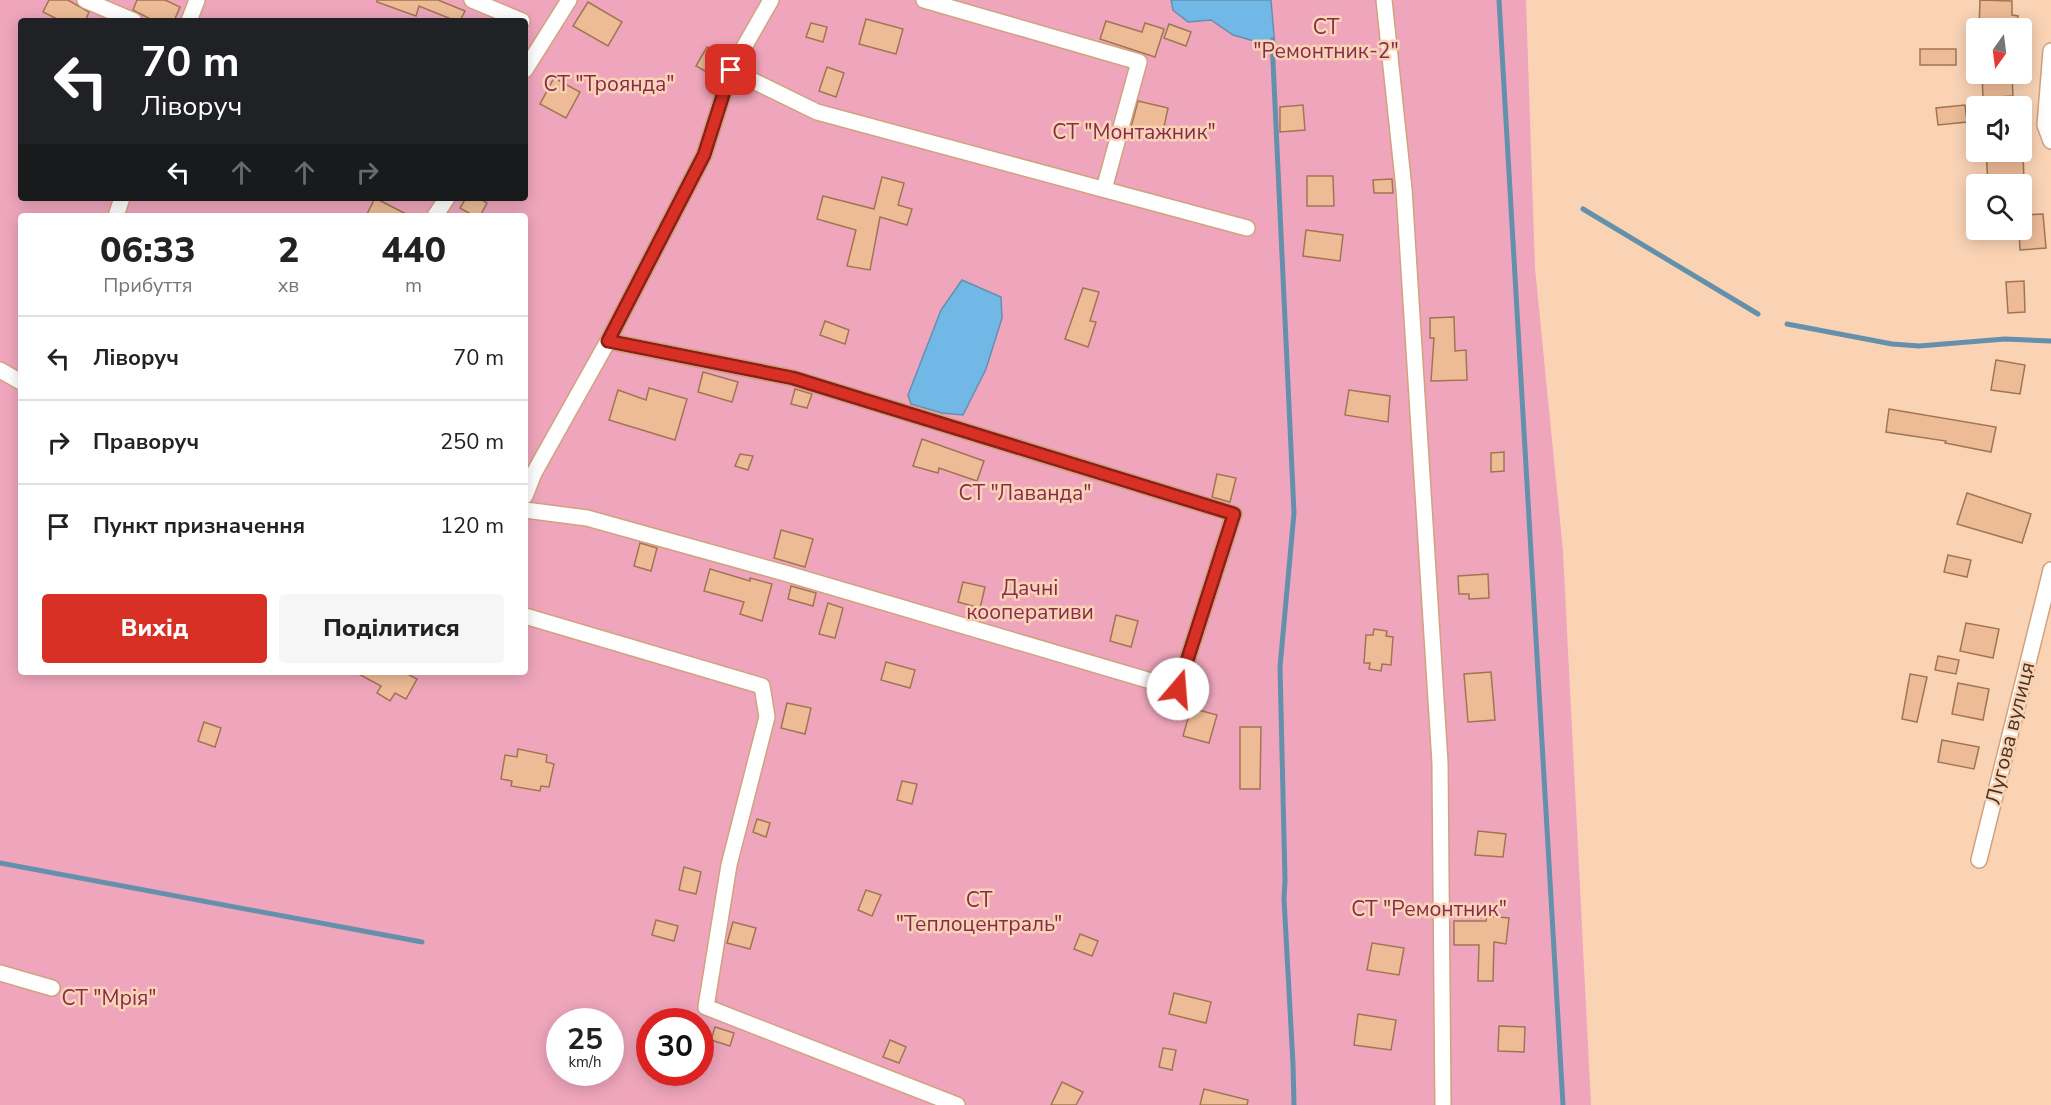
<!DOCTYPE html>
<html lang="uk">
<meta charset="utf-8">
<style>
:root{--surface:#fff;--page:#f6f6f6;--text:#222;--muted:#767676;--line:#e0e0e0;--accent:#d93025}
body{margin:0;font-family:"Nunito Sans",sans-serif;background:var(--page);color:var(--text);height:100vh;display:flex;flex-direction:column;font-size:22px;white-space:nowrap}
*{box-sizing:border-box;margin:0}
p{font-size:20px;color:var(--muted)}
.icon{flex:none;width:33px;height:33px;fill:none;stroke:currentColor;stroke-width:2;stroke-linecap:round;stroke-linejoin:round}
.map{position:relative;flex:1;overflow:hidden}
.side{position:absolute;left:18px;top:213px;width:510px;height:462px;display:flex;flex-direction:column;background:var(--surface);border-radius:6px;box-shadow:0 3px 15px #0003}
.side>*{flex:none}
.banner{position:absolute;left:18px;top:18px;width:510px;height:183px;border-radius:6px;box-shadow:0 3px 15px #0003;background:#202124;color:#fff;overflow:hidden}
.needle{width:39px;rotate:194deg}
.tools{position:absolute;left:1966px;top:18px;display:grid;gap:12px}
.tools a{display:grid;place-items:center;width:66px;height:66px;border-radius:6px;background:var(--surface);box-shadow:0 3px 15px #0003;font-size:30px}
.speed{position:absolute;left:546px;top:1008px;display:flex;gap:12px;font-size:30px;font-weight:700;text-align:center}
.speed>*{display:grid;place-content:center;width:78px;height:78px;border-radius:50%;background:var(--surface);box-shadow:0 3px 15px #0003;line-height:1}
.speed small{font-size:15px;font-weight:400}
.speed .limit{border:9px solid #d22;background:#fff;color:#111}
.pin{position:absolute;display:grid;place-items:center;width:51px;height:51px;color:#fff;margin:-26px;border-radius:12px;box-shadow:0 3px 9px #0006}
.me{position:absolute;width:66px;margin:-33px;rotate:18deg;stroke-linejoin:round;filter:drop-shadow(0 0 4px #0008)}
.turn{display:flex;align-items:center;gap:21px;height:126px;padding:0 24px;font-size:27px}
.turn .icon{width:78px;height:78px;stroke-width:2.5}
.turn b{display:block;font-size:42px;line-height:51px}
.lanes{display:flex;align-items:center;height:57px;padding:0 24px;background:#0003;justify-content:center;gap:30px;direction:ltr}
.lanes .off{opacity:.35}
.eta{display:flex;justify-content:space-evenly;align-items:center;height:102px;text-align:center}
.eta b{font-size:36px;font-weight:800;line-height:42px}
.action{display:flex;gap:12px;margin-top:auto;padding:12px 24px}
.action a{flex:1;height:69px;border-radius:6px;background:var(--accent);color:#fff;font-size:24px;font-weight:800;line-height:69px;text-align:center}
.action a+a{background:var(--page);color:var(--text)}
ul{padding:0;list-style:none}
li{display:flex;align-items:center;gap:18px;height:84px;padding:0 24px;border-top:2px solid var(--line)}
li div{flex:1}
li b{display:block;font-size:22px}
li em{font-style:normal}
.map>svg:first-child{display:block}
</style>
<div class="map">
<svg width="2051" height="1105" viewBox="0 0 2051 1105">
<rect width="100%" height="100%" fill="#fad3b5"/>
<!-- green -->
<path fill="#efa6bd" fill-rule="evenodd" d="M0 0H1526L1535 268 1563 551 1591 1105H0ZM21 21H525V198H21ZM21 216H525V672H21ZM560 1022H610V1072H560ZM650 1022H700V1072H650Z"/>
<!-- water -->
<g fill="#72b8e6" stroke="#6590ac" stroke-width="1.5">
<polygon points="1171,0 1271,0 1275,47 1233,35 1211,20 1188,22 1173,10"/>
<polygon points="962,280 1001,297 1002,318 986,369 963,415 942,413 911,404 908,395 941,310"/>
</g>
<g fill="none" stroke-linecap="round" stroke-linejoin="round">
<!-- stream -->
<g stroke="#6590ac" stroke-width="5">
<polyline points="1499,0 1563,1105"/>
<polyline points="1272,40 1294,513 1280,667 1285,880 1284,899 1293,1064 1294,1105"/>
<polyline points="1583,209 1758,314"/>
<polyline points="1787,324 1892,344 1919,346 2005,339 2051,341"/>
<polyline points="0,863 422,942"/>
</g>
</g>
<!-- building -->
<g fill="#edbc97" stroke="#a17552" stroke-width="1.5">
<polygon points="49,0 68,0 89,12 85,21 61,21 43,12"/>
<polygon points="137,0 165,0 180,7 174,21 154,21 133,10"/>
<polygon points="377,0 438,0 465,11 460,21 456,21 419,6 416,16 377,2"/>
<polygon points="1980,0 2012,1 2012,15 2018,16 2017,28 1979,28"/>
<polygon points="588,2 622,22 608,46 573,26"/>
<polygon points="866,19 903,29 896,54 859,44"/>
<polygon points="1106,21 1142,32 1145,23 1164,29 1155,57 1100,39"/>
<polygon points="811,23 827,27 823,42 806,37"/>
<polygon points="1169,24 1191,32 1186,46 1164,38"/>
<polygon points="707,47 723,56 712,75 696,66"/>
<rect x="1920" y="49" width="36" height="16"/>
<polygon points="827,67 844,73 836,97 819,91"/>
<polygon points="1982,74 2012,74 2013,96 1983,98"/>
<polygon points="554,78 580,92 566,118 540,104"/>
<polygon points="1138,101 1168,108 1162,136 1131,127"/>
<polygon points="1303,105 1305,130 1280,132 1280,107"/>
<polygon points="1965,105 1967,122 1938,125 1936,108"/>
<polygon points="1986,152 2023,152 2024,184 1988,184"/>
<polygon points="1307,176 1333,176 1334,206 1307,206"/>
<polygon points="882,177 904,183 898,205 912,209 907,225 880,217 870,270 847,266 856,230 817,219 823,196 874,209"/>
<polygon points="1392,179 1393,193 1374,193 1373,180"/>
<polygon points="375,198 410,216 366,216"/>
<polygon points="466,198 479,198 487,203 480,216 474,216 460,208"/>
<polygon points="2043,214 2046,248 2020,250 2019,230 2022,230 2022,215"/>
<polygon points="1306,230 1343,235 1340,261 1303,256"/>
<polygon points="2024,281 2025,312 2008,313 2006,282"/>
<polygon points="1083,288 1099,292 1090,321 1096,322 1088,347 1065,339"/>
<polygon points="1454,317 1455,351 1466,350 1467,380 1431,381 1434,338 1430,338 1430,318"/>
<polygon points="825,321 849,330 845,344 820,335"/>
<polygon points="1996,360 2025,365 2020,394 1991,390"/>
<polygon points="703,372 738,382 732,402 698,392"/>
<polygon points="649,388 687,399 675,440 609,420 618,390 646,400"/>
<polygon points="795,389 812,394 807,408 791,404"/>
<polygon points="1349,390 1390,396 1388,422 1345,415"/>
<polygon points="1889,409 1996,427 1991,452 1945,443 1946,441 1886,432"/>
<polygon points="922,439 984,461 977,481 939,468 938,473 913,466"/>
<polygon points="1504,452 1504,471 1491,472 1491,453"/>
<polygon points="740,454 753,456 748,470 735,466"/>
<polygon points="1217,474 1236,478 1230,502 1212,497"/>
<polygon points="1967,493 2031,514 2022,543 1957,524"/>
<polygon points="781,530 813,539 805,567 774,558"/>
<polygon points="640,543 657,548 651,571 634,566"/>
<polygon points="1948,555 1971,560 1967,577 1944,572"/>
<polygon points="710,569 750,581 750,578 772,584 762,621 740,614 744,602 704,591"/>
<polygon points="1488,574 1489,598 1469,599 1469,594 1459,594 1458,576"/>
<polygon points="963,582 985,587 980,608 958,602"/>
<polygon points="791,586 816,593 813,606 788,599"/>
<polygon points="828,603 843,608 835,638 819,634"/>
<polygon points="1116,615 1138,621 1131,647 1110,641"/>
<polygon points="1966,623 1999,629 1993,658 1960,651"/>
<polygon points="1374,629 1387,631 1386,636 1393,637 1391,665 1382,664 1381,671 1369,669 1370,663 1364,663 1366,635 1373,635"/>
<polygon points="1938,656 1959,660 1956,674 1935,670"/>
<polygon points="886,662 915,670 910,688 881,680"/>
<polygon points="355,672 404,672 417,679 406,699 395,693 390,701 377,693 381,686"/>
<polygon points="1491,672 1495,720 1468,722 1464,674"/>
<polygon points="1910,674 1927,677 1917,722 1902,719"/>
<polygon points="1958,683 1989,689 1983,720 1952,714"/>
<polygon points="787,703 811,708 805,734 781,728"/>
<polygon points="1191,708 1217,715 1209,743 1183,736"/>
<polygon points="204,722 221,728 215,747 198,741"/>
<polygon points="1240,727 1261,727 1260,789 1240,789"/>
<polygon points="1942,740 1979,747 1974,769 1938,762"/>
<polygon points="518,749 547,755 546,762 554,764 549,787 541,786 540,791 511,786 512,781 501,779 505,755 517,757"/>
<polygon points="902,781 917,784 912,804 897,800"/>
<polygon points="757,819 770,823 766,837 753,832"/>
<polygon points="1478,831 1506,834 1503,857 1475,855"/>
<polygon points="684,867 701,872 696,894 679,890"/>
<polygon points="866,890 881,895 872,916 858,910"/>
<polygon points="1487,916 1509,918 1506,944 1494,942 1493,981 1478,981 1479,945 1454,945 1454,921 1486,921"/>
<polygon points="656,920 678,926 674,941 652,935"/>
<polygon points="733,922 756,928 750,949 727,943"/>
<polygon points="1080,934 1098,941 1092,956 1074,949"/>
<polygon points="1372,943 1404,948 1399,975 1367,970"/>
<polygon points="1174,993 1211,1002 1206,1023 1169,1014"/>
<polygon points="1358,1014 1396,1020 1391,1050 1354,1045"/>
<polygon points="1499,1026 1525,1027 1524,1052 1498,1051"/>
<polygon points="715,1027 734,1033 730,1046 711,1040"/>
<polygon points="890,1040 906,1047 899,1063 883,1057"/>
<polygon points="1163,1048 1176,1050 1172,1070 1159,1067"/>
<polygon points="1062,1082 1083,1092 1076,1105 1051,1105"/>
<polygon points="1204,1089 1248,1100 1247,1105 1200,1105"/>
</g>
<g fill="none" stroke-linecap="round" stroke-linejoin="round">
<!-- street casing -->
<g stroke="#d1a27d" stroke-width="18">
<g id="street">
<polyline points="85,0 134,21"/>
<polyline points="472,0 522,21"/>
<polyline points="924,0 1139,62 1104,189"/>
<polyline points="1384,0 1404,189 1440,763 1443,1105"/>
<polyline points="189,21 197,0"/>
<polyline points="2051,51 2045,125 2051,141"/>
<polyline points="525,70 569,0"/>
<polyline points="731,70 817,112 1247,228"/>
<polyline points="116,216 122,198"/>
<polyline points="435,216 447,198"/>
<polyline points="0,370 21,382"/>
<polyline points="525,496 534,473 608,341 704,155 731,70 771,0"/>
<polyline points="525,510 587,518 788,574 1178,689 1234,514 793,378 608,341"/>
<polyline points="525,616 762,686 767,717 729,865 706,1007 957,1105"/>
<polyline points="1979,860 2051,570"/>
<polyline points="0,973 52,988"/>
</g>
</g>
<!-- street -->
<use href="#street" stroke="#fff" stroke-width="15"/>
</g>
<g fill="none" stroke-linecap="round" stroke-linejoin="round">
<!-- route casing -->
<g stroke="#8d1f18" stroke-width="15">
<polyline id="route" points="731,70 704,155 608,341 793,378 1234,514 1178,689"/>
</g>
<!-- route -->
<use href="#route" stroke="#d93025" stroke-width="10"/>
</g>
<g text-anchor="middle" stroke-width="5" stroke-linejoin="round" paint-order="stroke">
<!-- park labels -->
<g font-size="21" fill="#852b4f" stroke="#fad3b5">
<text x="1326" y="34">СТ<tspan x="1326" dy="24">"Ремонтник-2"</tspan></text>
<text x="609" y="91">СТ "Троянда"</text>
<text x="1134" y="139">СТ "Монтажник"</text>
<text x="1025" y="500">СТ "Лаванда"</text>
<text x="1030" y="595">Дачні<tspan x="1030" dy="24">кооперативи</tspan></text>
<text x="979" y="907">СТ<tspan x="979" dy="24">"Теплоцентраль"</tspan></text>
<text x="1429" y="916">СТ "Ремонтник"</text>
<text x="109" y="1005">СТ "Мрія"</text>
</g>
<!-- street labels -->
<g font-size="21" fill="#463324" stroke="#fad3b5">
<text transform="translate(2010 733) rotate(-76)" y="7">Лугова вулиця</text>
</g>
</g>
</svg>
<div class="tools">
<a><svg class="needle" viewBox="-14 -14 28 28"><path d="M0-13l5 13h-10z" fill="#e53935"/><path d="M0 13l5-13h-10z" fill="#767676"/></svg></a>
<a><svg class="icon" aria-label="sound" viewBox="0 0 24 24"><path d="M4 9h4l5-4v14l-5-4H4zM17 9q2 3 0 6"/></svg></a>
<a><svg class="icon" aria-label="search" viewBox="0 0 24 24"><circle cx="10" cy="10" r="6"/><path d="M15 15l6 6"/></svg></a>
</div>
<div class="speed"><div>25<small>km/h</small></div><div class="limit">30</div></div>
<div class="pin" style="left:731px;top:70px;background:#d93025"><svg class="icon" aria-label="arrive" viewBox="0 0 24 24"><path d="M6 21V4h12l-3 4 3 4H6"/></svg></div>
<svg class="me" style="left:1178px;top:689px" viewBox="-20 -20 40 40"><circle r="19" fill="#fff"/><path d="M0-13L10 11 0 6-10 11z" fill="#d93025"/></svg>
<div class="banner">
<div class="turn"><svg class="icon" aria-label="left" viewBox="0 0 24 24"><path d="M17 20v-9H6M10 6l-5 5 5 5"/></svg><div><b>70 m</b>Ліворуч</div></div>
<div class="lanes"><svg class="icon" aria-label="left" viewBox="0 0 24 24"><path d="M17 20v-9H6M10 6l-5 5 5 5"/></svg><svg class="icon off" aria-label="ahead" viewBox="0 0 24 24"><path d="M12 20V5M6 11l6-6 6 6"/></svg><svg class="icon off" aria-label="ahead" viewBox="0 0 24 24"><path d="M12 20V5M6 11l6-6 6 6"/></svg><svg class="icon off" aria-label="right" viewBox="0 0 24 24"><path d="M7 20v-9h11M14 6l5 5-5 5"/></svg></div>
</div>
<section class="side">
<div class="eta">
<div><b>06:33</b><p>Прибуття</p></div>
<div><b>2</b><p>хв</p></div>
<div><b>440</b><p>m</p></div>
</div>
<ul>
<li><svg class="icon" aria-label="left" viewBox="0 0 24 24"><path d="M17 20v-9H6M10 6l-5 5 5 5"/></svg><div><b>Ліворуч</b></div><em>70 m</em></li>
<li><svg class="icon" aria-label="right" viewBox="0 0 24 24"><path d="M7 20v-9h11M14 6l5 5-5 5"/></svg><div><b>Праворуч</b></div><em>250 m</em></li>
<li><svg class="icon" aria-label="arrive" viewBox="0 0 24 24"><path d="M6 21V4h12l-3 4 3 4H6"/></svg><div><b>Пункт призначення</b></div><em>120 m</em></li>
</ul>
<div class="action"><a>Вихід</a><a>Поділитися</a></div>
</section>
</div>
